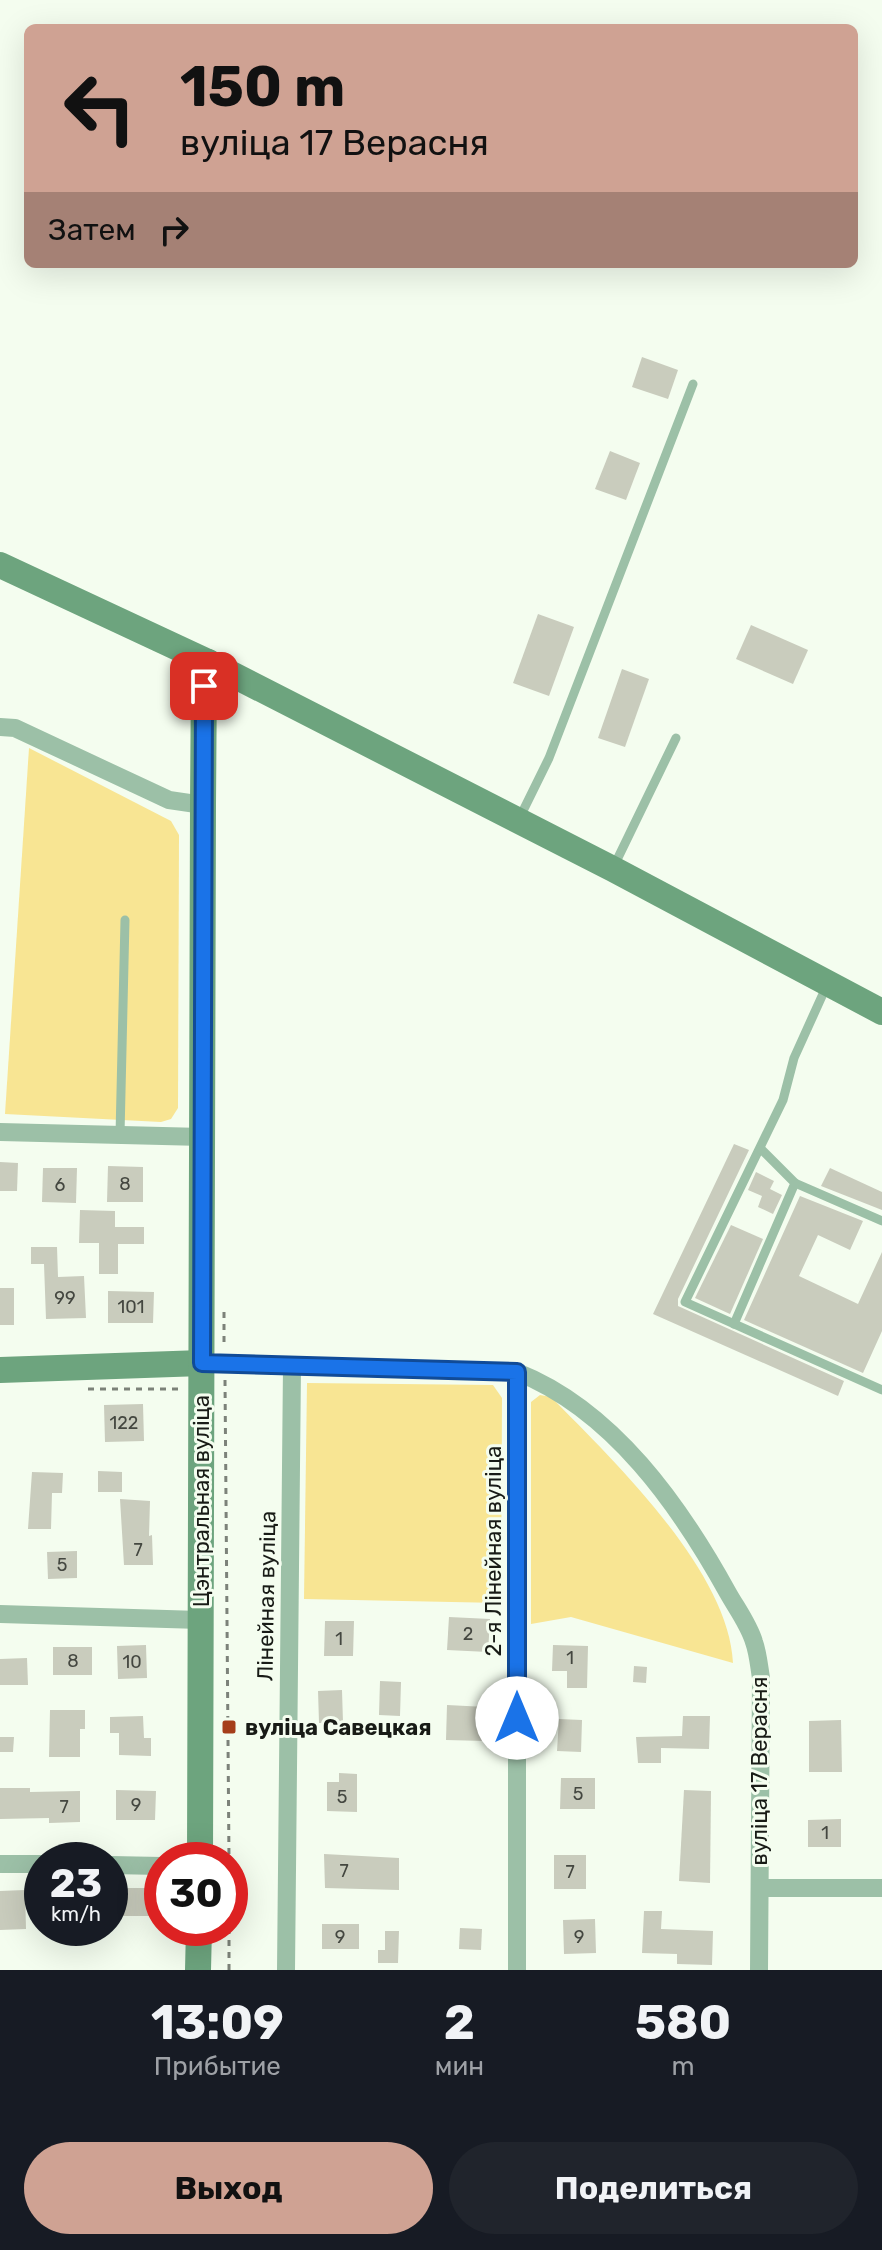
<!DOCTYPE html>
<html lang="ru">
<meta charset="utf-8">
<style>
:root{--surface:#171b24;--page:#20242c;--text:#f1f3f6;--muted:#9ea1a6;--accent:#cfa293}
body{margin:0;font-family:Rubik,sans-serif;background:var(--page);color:var(--text);height:100vh;display:flex;flex-direction:column;font-size:30px;white-space:nowrap}
*{box-sizing:border-box;margin:0}
p{font-size:26px;color:var(--muted)}
.icon{flex:none;width:44px;height:44px;fill:none;stroke:currentColor;stroke-width:2;stroke-linecap:round;stroke-linejoin:round}
.map{position:relative;height:1970px;overflow:hidden}
.drawer{display:flex;flex-direction:column;background:var(--surface);flex:1}
.drawer>*{flex:none}
.banner{position:absolute;left:24px;top:24px;width:834px;height:244px;border-radius:12px;box-shadow:0 8px 32px #0002;background:#cfa293;color:#111;overflow:hidden}
.speed{position:absolute;left:24px;top:1842px;display:flex;gap:16px;font-size:40px;font-weight:700;text-align:center}
.speed>*{display:grid;place-content:center;width:104px;height:104px;border-radius:50%;background:var(--surface);box-shadow:0 8px 32px #0002;line-height:1}
.speed small{font-size:20px;font-weight:400}
.speed .limit{border:12px solid #d22;background:#fff;color:#111}
.pin{position:absolute;display:grid;place-items:center;width:68px;height:68px;color:#fff;margin:-34px;border-radius:16px;box-shadow:0 4px 12px #0006}
.me{position:absolute;width:88px;margin:-44px;rotate:0deg;stroke-linejoin:round;filter:drop-shadow(0 0 6px #0008)}
.turn{display:flex;align-items:center;gap:28px;height:168px;padding:0 24px;font-size:36px}
.turn .icon{width:104px;height:104px;stroke-width:2.5}
.turn b{display:block;font-size:56px;line-height:68px}
.then{display:flex;align-items:center;height:76px;padding:0 24px;background:#0003;gap:16px;font-size:30px}
.eta{display:flex;justify-content:space-evenly;align-items:center;height:136px;text-align:center}
.eta b{font-size:48px;font-weight:700;line-height:56px}
.cta{display:flex;gap:16px;margin-top:auto;padding:16px 24px}
.cta a{flex:1;height:92px;border-radius:48px;background:var(--accent);color:#111;font-size:32px;font-weight:700;line-height:92px;text-align:center}
.cta a+a{background:var(--page);color:var(--text)}
.map>svg:first-child{display:block}
</style>
<div class="map">
<svg width="882" height="1970" viewBox="0 0 882 1970">
<rect width="100%" height="100%" fill="#f4fdef"/>
<!-- green -->
<g fill="#f8e593">
<polygon points="29,748 171,821 179,835 178,1108 171,1119 161,1122 5,1114"/>
<polygon points="307,1383 493,1385 502,1398 501,1603 304,1599"/>
<path d="M540 1395 551 1397C613 1460 729 1571 733 1663L571 1617 531 1624V1402Z"/>
</g>
<!-- building -->
<g fill="#c9ccbd">
<polygon points="642,357 678,370 668,399 632,387"/>
<polygon points="610,451 640,463 626,500 595,489"/>
<polygon points="538,614 574,627 549,696 513,683"/>
<polygon points="751,625 808,650 793,684 736,659"/>
<polygon points="622,669 649,679 625,747 598,738"/>
<polygon points="734,1144 749,1150 678,1299 678,1306 844,1381 838,1396 653,1314"/>
<polygon points="0,1162 18,1163 17,1191 0,1191"/>
<polygon points="108,1166 143,1167 143,1202 107,1202"/>
<polygon points="43,1168 77,1168 76,1203 42,1202"/>
<polygon points="830,1168 882,1192 882,1210 821,1186"/>
<polygon points="756,1172 774,1181 770,1189 782,1195 773,1214 758,1207 762,1196 748,1190"/>
<polygon points="800,1196 863,1221 850,1250 818,1235 799,1276 858,1304 882,1252 882,1331 863,1373 744,1320"/>
<polygon points="80,1210 115,1211 115,1227 144,1227 144,1244 118,1244 118,1274 99,1274 99,1243 79,1243"/>
<polygon points="731,1225 763,1239 730,1314 695,1298"/>
<polygon points="31,1247 57,1247 58,1277 84,1276 86,1318 46,1319 44,1264 31,1264"/>
<rect x="0" y="1288" width="14" height="37"/>
<polygon points="108,1291 154,1292 153,1323 108,1323"/>
<polygon points="143,1404 144,1441 105,1442 104,1405"/>
<polygon points="98,1471 122,1472 122,1492 98,1492"/>
<polygon points="32,1472 63,1473 62,1493 52,1493 51,1529 28,1529"/>
<polygon points="120,1499 150,1501 149,1536 152,1535 153,1565 124,1565"/>
<polygon points="77,1551 77,1578 48,1579 47,1552"/>
<polygon points="449,1617 490,1619 488,1652 447,1650"/>
<polygon points="325,1621 354,1621 353,1656 324,1656"/>
<polygon points="146,1645 147,1678 118,1679 117,1646"/>
<polygon points="553,1645 588,1646 587,1688 567,1688 567,1671 552,1671"/>
<rect x="53" y="1647" width="39" height="28"/>
<polygon points="27,1658 28,1685 0,1685 0,1659"/>
<polygon points="634,1666 647,1667 646,1683 633,1682"/>
<polygon points="380,1681 401,1682 400,1716 379,1715"/>
<polygon points="342,1690 343,1723 319,1723 318,1691"/>
<polygon points="447,1705 486,1707 485,1741 446,1740"/>
<polygon points="50,1710 85,1710 85,1729 80,1729 80,1757 49,1757"/>
<polygon points="143,1716 144,1738 151,1738 151,1756 119,1755 119,1733 110,1733 110,1717"/>
<polygon points="683,1716 710,1716 709,1749 661,1748 661,1763 638,1763 636,1737 682,1736"/>
<polygon points="559,1719 582,1720 581,1752 557,1751"/>
<polygon points="841,1720 842,1772 809,1772 809,1721"/>
<polygon points="0,1737 14,1737 13,1752 0,1752"/>
<polygon points="339,1773 357,1774 357,1812 327,1811 327,1782 339,1782"/>
<polygon points="561,1778 595,1778 595,1809 560,1809"/>
<polygon points="0,1788 30,1788 30,1792 80,1791 80,1822 49,1823 49,1818 0,1819"/>
<polygon points="116,1790 156,1791 155,1820 116,1820"/>
<polygon points="684,1790 711,1791 710,1883 679,1881"/>
<polygon points="841,1819 841,1847 808,1847 808,1820"/>
<polygon points="324,1854 399,1858 399,1890 325,1888"/>
<rect x="554" y="1855" width="32" height="34"/>
<rect x="112" y="1888" width="40" height="28"/>
<polygon points="25,1890 26,1929 0,1930 0,1891"/>
<polygon points="644,1911 662,1911 661,1929 713,1931 712,1965 677,1964 677,1954 642,1953"/>
<polygon points="595,1919 596,1953 564,1954 563,1920"/>
<rect x="322" y="1924" width="37" height="25"/>
<polygon points="460,1928 482,1929 481,1950 459,1949"/>
<polygon points="385,1931 399,1931 398,1963 378,1963 378,1950 385,1950"/>
</g>
<g fill="none" stroke-linecap="round" stroke-linejoin="round">
<!-- path -->
<g stroke="#7c8279" stroke-width="3" stroke-dasharray="6 6" stroke-linecap="butt">
<polyline points="224,1312 224,1348"/>
<polyline points="225,1380 229,1860"/>
<polyline points="88,1389 180,1389"/>
<polyline points="229,1928 229,1970"/>
</g>
<!-- lane -->
<g stroke="#9cc0a7" stroke-width="9">
<polyline points="520,817 549,758 693,384"/>
<polyline points="614,866 676,738"/>
<polyline points="827,985 794,1058 783,1100 685,1302 882,1390"/>
<polyline points="120,1135 125,920"/>
<polyline points="795,1183 882,1221"/>
<polyline points="734,1324 795,1183 761,1149"/>
</g>
<!-- street -->
<g stroke="#9cc0a7" stroke-width="18">
<polyline points="0,727 15,728 169,800 203,805"/>
<polyline points="0,1132 203,1137"/>
<path d="M202 1363 517 1372C613 1410 680 1506 728 1593 737 1609 749 1625 754 1642 758 1653 759 1666 761 1678L759 1970"/>
<polyline points="0,1614 200,1620"/>
<polyline points="0,1864 42,1864"/>
<polyline points="110,1865 162,1866"/>
<polyline points="760,1888 882,1888"/>
<polyline points="286,1970 292,1366"/>
<polyline points="517,1970 517,1372"/>
</g>
<!-- secondary -->
<g stroke="#6da47e" stroke-width="26">
<polyline points="0,565 208,662 613,869 882,1012"/>
<polyline points="0,1370 202,1363"/>
<polyline points="200,1860 203,805 204,670 208,662"/>
<polyline points="198,1970 199,1928"/>
</g>
</g>
<g fill="none" stroke-linecap="round" stroke-linejoin="round">
<!-- route casing -->
<g stroke="#114b97" stroke-width="20">
<polyline id="route" points="204,686 202,1363 517,1372 517,1718"/>
</g>
<!-- route -->
<use href="#route" stroke="#1a73e8" stroke-width="14"/>
</g>
<!-- markers -->
<rect fill="#a53e1a" stroke="#f4fdef" stroke-width="3" x="221" y="1719" width="16" height="16" rx="4"/>
<g text-anchor="middle" stroke-width="6" stroke-linejoin="round" paint-order="stroke">
<!-- number labels -->
<g font-size="18" fill="#444740">
<text x="125" y="1190">8</text>
<text x="60" y="1191">6</text>
<text x="65" y="1304">99</text>
<text x="131" y="1313">101</text>
<text x="124" y="1429">122</text>
<text x="138" y="1556">7</text>
<text x="62" y="1571">5</text>
<text x="468" y="1640">2</text>
<text x="339" y="1645">1</text>
<text x="570" y="1664">1</text>
<text x="73" y="1667">8</text>
<text x="132" y="1668">10</text>
<text x="578" y="1800">5</text>
<text x="342" y="1803">5</text>
<text x="136" y="1811">9</text>
<text x="64" y="1813">7</text>
<text x="825" y="1839">1</text>
<text x="344" y="1877">7</text>
<text x="570" y="1878">7</text>
<text x="340" y="1943">9</text>
<text x="579" y="1943">9</text>
</g>
<!-- street labels -->
<g font-size="22" fill="#181b16" stroke="#f4fdef">
<text transform="translate(201 1501) rotate(-90)" y="8">Цэнтральная вуліца</text>
<text transform="translate(493 1551) rotate(-90)" y="8">2-я Лінейная вуліца</text>
<text transform="translate(266 1596) rotate(-89)" y="8">Лінейная вуліца</text>
<text transform="translate(759 1771) rotate(-90)" y="8">вуліца 17 Верасня</text>
</g>
<!-- poi labels -->
<g font-size="22" font-weight="bold" fill="#181b16" stroke="#f4fdef" text-anchor="start">
<text x="245" y="1735">вуліца Савецкая</text>
</g>
</g>
</svg>
<div class="speed"><div>23<small>km/h</small></div><div class="limit">30</div></div>
<div class="pin" style="left:204px;top:686px;background:#d93025"><svg class="icon" aria-label="arrive" viewBox="0 0 24 24"><path d="M6 21V4h12l-3 4 3 4H6"/></svg></div>
<svg class="me" style="left:517px;top:1718px" viewBox="-20 -20 40 40"><circle r="19" fill="#fff"/><path d="M0-13L10 11 0 6-10 11z" fill="#1a73e8"/></svg>
<div class="banner">
<div class="turn"><svg class="icon" aria-label="left" viewBox="0 0 24 24"><path d="M17 20v-9H6M10 6l-5 5 5 5"/></svg><div><b>150 m</b>вуліца 17 Верасня</div></div>
<div class="then">Затем<svg class="icon" aria-label="right" viewBox="0 0 24 24"><path d="M7 20v-9h11M14 6l5 5-5 5"/></svg></div>
</div>
</div>
<section class="drawer">
<div class="eta">
<div><b>13:09</b><p>Прибытие</p></div>
<div><b>2</b><p>мин</p></div>
<div><b>580</b><p>m</p></div>
</div>
<div class="cta"><a>Выход</a><a>Поделиться</a></div>
</section>
